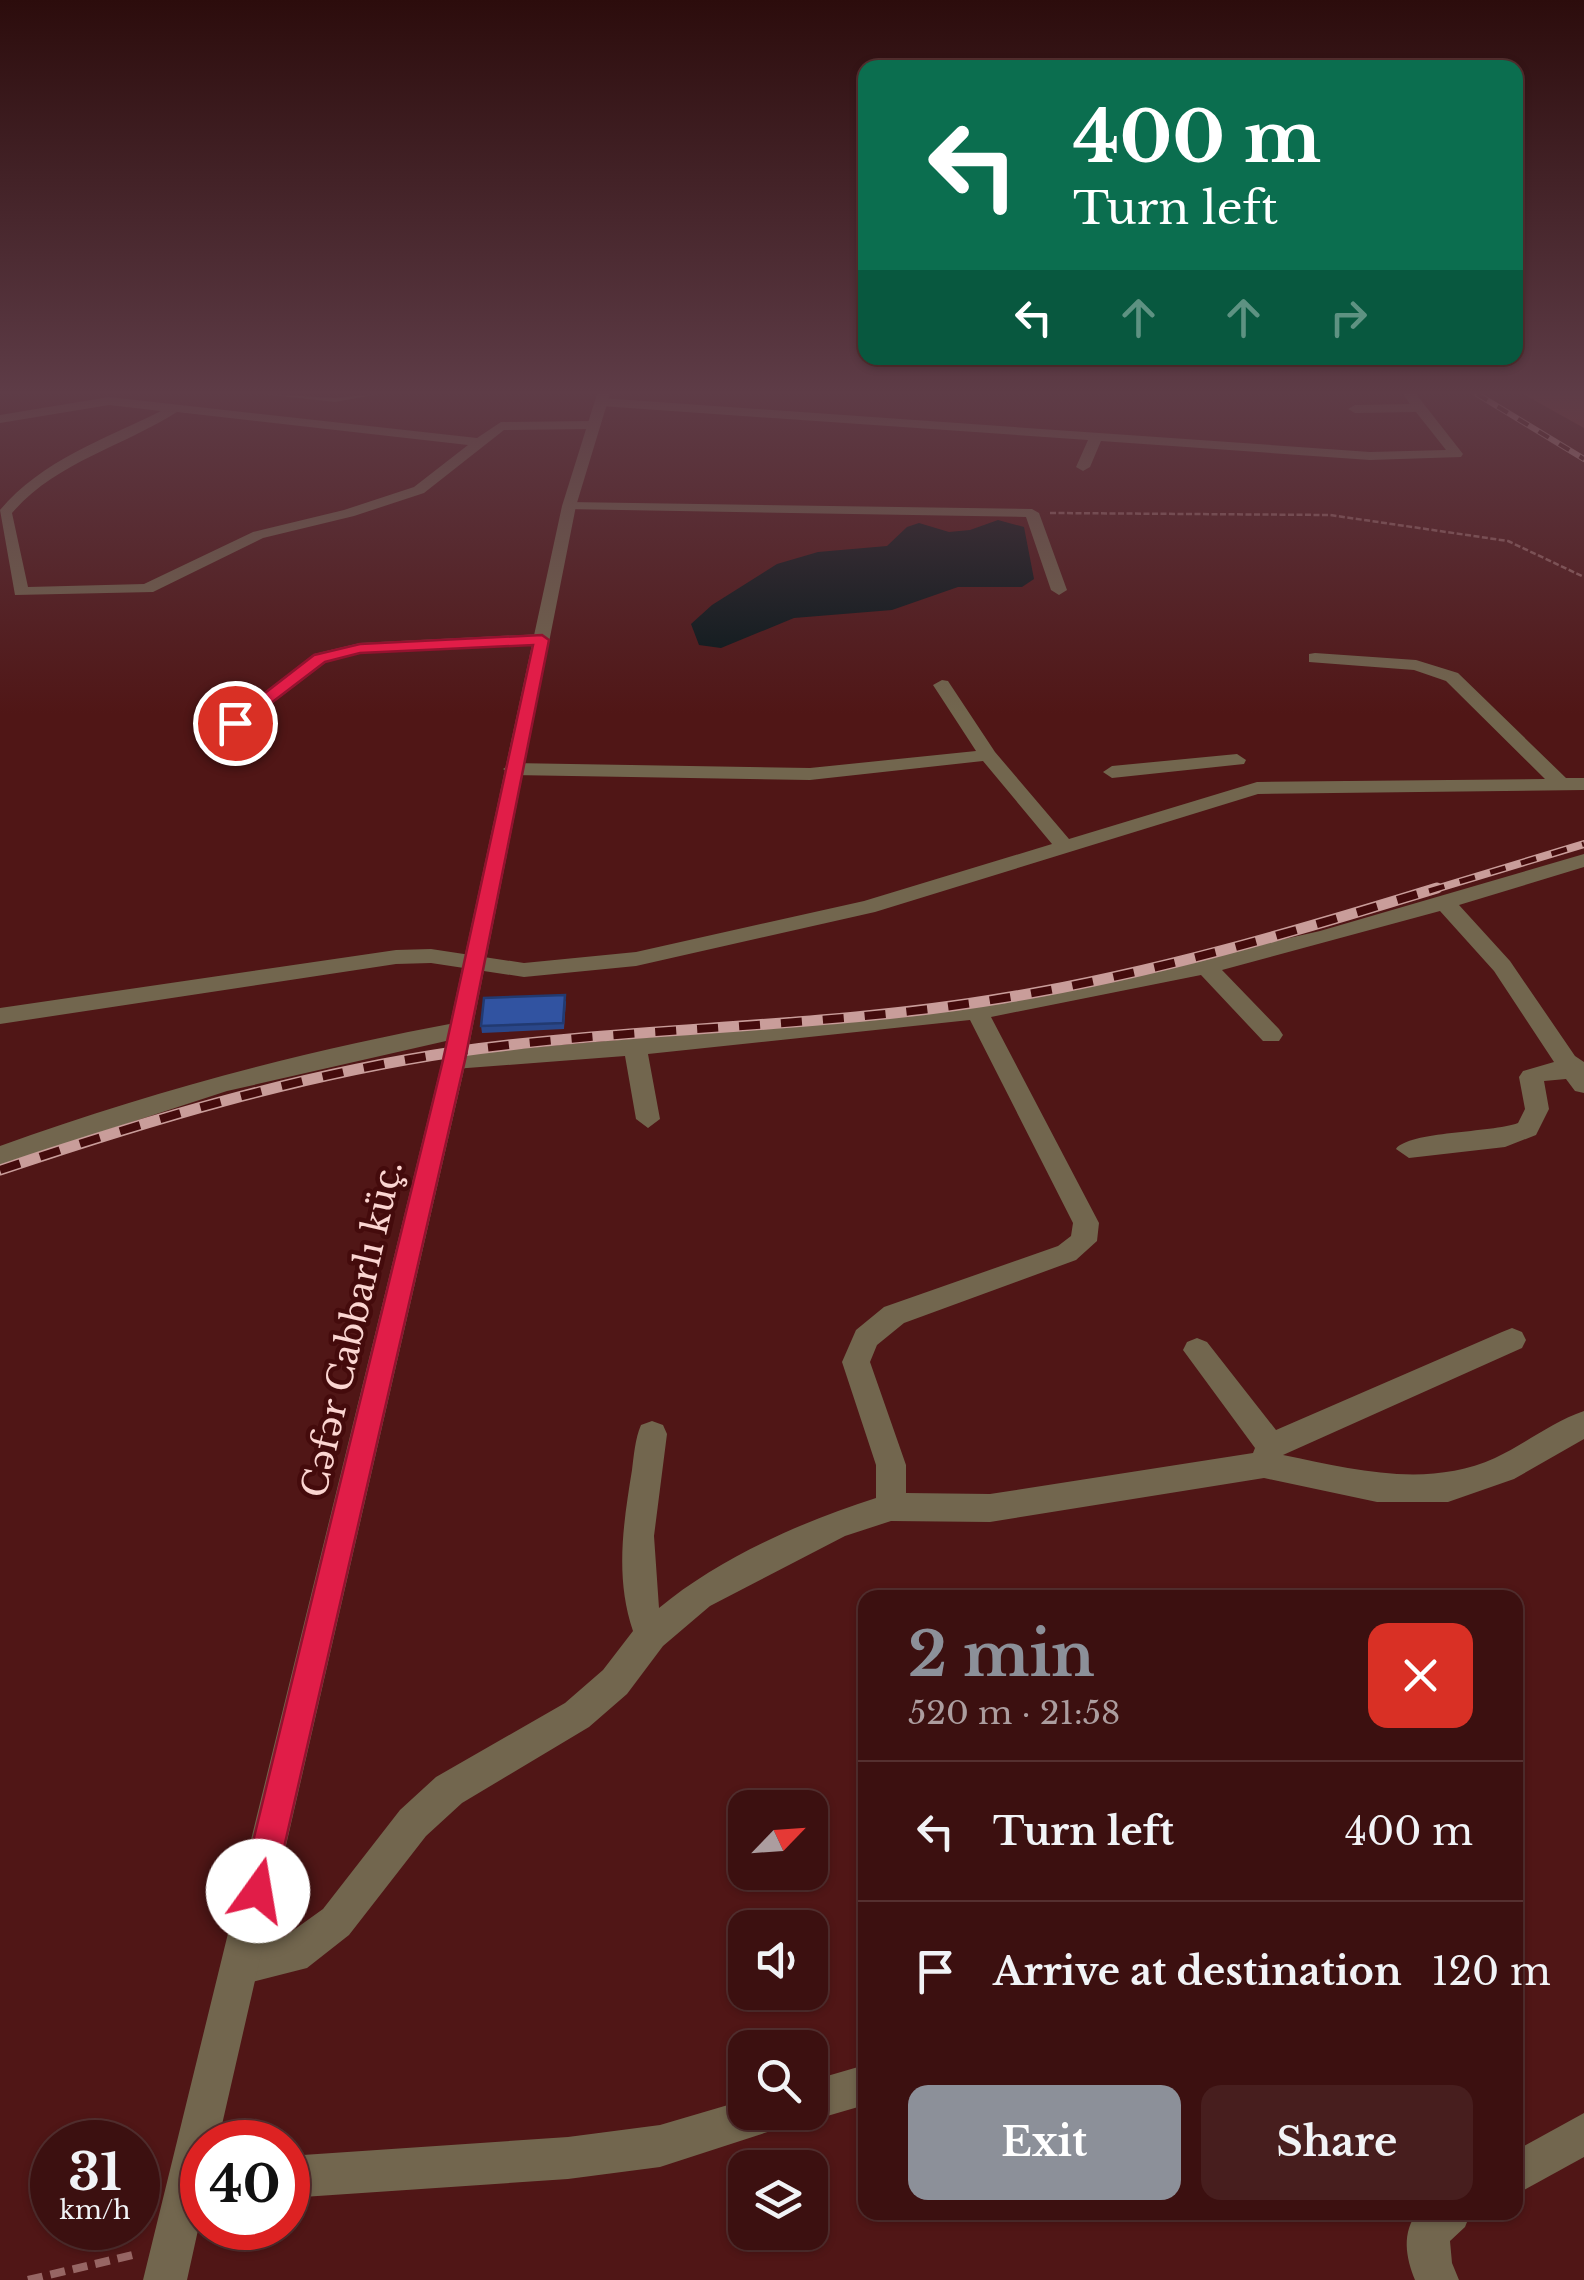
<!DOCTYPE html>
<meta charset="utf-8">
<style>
:root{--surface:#3c1010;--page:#471e1e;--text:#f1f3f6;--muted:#ac9d9f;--line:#553030;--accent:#8c9099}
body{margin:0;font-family:"Libre Baskerville",serif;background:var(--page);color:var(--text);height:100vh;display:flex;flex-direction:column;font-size:38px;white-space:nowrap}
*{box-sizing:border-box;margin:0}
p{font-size:32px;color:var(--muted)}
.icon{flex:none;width:55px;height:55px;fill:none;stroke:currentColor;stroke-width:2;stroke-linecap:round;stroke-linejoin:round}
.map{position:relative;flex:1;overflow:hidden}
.sheet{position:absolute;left:858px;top:1590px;width:665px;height:630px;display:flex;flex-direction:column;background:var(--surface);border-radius:20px;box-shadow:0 2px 8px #0004,0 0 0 2px var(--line)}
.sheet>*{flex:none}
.top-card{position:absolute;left:858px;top:60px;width:665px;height:305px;border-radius:20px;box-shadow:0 2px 8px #0004,0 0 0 2px var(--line);background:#0b6e4f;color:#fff;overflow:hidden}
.needle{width:65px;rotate:65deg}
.tools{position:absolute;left:728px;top:1790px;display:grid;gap:20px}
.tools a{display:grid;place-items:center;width:100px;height:100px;border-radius:20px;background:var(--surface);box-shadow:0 2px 8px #0004,0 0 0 2px var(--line);font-size:50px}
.speed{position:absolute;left:30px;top:2120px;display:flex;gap:20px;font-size:50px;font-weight:700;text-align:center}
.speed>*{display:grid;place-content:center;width:130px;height:130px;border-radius:50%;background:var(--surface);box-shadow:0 2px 8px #0004,0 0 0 2px var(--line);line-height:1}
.speed small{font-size:25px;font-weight:400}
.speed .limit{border:15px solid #d22;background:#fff;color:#111}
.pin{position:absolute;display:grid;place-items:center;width:85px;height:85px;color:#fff;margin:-42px;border:5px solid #fff;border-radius:50%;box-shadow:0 2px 10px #0007}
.me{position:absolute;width:110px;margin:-55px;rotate:13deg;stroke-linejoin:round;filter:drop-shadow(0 0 8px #0008)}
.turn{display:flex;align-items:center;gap:35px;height:210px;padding:0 50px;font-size:45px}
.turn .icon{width:130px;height:130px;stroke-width:2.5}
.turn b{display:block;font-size:70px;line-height:85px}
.lanes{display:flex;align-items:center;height:95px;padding:0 50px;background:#0003;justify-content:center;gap:50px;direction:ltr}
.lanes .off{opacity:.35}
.round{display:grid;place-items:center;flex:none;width:105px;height:105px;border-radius:20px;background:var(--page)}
.overview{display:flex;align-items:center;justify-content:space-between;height:170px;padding:0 50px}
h1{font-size:60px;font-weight:800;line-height:75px;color:var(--accent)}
.primary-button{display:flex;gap:20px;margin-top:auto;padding:20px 50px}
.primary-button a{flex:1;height:115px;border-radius:20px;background:var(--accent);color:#fff;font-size:40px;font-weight:800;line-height:115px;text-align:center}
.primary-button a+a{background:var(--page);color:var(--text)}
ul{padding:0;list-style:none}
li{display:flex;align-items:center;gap:30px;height:140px;padding:0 50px;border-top:2px solid var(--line)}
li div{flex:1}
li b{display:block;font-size:38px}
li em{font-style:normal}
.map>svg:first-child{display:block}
</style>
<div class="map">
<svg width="1584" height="2280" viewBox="0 0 1584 2280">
<rect width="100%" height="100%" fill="#501616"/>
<!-- green -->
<polygon fill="#7e3532" points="1523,394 1584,394 1584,428"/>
<!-- water -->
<polygon fill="#031618" points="998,520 1024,527 1034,579 1022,587 958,587 892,610 794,618 721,648 699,645 691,624 712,605 777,564 818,552 887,546 907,527 919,523 949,532 970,530"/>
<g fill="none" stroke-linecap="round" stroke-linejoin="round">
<!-- path-far1 -->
<polyline stroke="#976664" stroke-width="2.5" stroke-dasharray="6 2.5" stroke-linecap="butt" points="1050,513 1330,515 1508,541 1584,577"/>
<!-- path -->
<polyline stroke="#976664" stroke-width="8" stroke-dasharray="15 8" stroke-linecap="butt" points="28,2280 137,2254"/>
<!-- service -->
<polygon fill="#72664e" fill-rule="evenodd" points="263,394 335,398 378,394 335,402"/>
<!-- minor -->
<g fill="#72664e" fill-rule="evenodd">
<polygon points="1403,394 1416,394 1463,454 1461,457 1370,460 1101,441 1090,467 1083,471 1076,467 1088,440 601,406 595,402 601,398 1370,452 1446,450 1416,412 1355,413 1348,409 1355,405 1410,404"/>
<path d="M109 397 477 438 501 422 593 421 600 425 593 429 504 430 424 493 354 516 263 538 153 592 15 595 0 510C42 460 105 439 161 411L109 405 0 423V415ZM177 412 468 445 414 487 344 510 253 532 144 584 28 587 12 513C56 462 122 447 177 412Z"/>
<polygon points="569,502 1032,509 1039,513 1067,590 1059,595 1051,590 1026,517 564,509 564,503"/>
<polygon points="542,634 548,635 548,643 360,653 326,662 241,727 226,723 314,654 360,643"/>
<polygon points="1315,653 1416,660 1458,673 1566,778 1584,778 1584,790 1258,794 875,912 636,966 524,977 431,963 396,964 0,1024 0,1008 396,950 431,949 524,963 636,952 864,901 1052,844 983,761 810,780 512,775 503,769 512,763 810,768 976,751 933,685 942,680 948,681 995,752 1069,839 1257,782 1545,779 1446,681 1414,670 1309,662 1309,654"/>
<polygon points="1237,754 1246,760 1244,764 1112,778 1103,772 1112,766"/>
<path d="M1584 854V867L1459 905 1510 961 1575 1056 1584 1062V1093L1575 1091 1566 1079 1544 1081 1549 1109 1536 1135 1505 1147 1409 1158 1396 1149C1409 1131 1491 1133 1518 1123L1525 1109 1519 1077 1523 1071 1554 1062 1494 971 1440 911 1222 970 1279 1029 1283 1035 1279 1041H1263L1201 975 991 1017 1099 1223 1097 1241 1076 1260 904 1323 877 1345 870 1362 906 1465V1493L990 1494 1253 1453 1255 1448 1183 1350 1187 1342 1197 1338 1207 1342 1276 1430 1502 1332 1512 1328 1522 1332 1526 1340 1522 1348 1283 1455C1353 1469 1426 1489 1495 1458 1525 1444 1552 1422 1584 1411V1439L1514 1479 1448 1502H1377L1264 1478 990 1522 891 1521 845 1536 710 1606 663 1646 627 1694 589 1727 462 1803 426 1836 349 1935 307 1968 240 1985 226 1980 221 1966 226 1952 284 1937 323 1909 400 1810 436 1777 565 1703 603 1670 633 1631C615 1578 623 1525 632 1470 634 1455 635 1439 641 1425L652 1421 663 1425 667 1434 654 1536 659 1608C719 1558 801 1522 876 1498V1465L842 1362 856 1330 884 1307 1058 1246 1071 1236 1073 1223 970 1020 648 1054 660 1119 648 1128 636 1119 625 1056 454 1069 446 1067 442 1061 446 1055 836 1021 1064 989 1320 931Z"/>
<path d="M460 1022 468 1024 472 1030 468 1036 227 1091 0 1165V1146C150 1092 303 1051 460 1022Z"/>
<polygon points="865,2065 865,2105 810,2121 796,2115 794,2112 810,2112 810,2081"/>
<polygon points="745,2100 745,2112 792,2112 786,2126 660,2167 568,2179 288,2198 288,2156 568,2137 660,2125"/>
<polygon points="1584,2113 1584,2157 1515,2195 1515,2151"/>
<path d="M1418 2212H1471L1465 2227 1450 2241 1452 2263 1459 2280H1415C1406 2258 1401 2232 1418 2212Z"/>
</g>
<!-- tertiary -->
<polygon fill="#72664e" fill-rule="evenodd" points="597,394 610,394 576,506 466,1061 218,2142 202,2142 202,2212 187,2280 143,2280 442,1061 562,506"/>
<!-- rail-far2 casing -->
<g stroke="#c99d9a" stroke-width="6">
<polyline id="rail-far2" points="1477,394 1584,459"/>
</g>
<!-- rail-far1 casing -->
<g stroke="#c99d9a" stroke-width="8">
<polyline id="rail-far1" points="1429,891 1584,844"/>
</g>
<!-- rail casing -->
<g stroke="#c99d9a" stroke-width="11">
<path id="rail" d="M0 1170C149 1120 298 1075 454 1052 636 1026 822 1029 1004 998 1151 974 1294 932 1437 888"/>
</g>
<!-- rail-far2 -->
<use href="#rail-far2" stroke="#440b0c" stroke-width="4" stroke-dasharray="12" stroke-linecap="butt"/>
<!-- rail-far1 -->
<use href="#rail-far1" stroke="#440b0c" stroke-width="5" stroke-dasharray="16" stroke-linecap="butt"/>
<!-- rail -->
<use href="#rail" stroke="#440b0c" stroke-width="8" stroke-dasharray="21" stroke-linecap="butt"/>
</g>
<!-- wall -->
<polygon fill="#2a478a" points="566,1001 564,1029 482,1033 481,1026"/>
<!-- building -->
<polygon fill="#3153a1" stroke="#223a71" stroke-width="2.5" points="565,995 563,1023 481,1026 484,998"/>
<!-- sky -->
<linearGradient id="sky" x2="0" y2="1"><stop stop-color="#2c0c0c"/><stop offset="0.55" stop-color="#5e3c47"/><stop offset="1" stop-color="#5e3c47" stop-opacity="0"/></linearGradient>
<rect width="1584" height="714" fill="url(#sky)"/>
<!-- route -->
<polygon fill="#e11d48" stroke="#92132f" stroke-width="2.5" points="542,635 549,640 465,1060 274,1891 270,1903 258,1908 245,1903 241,1891 443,1060 533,645 360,653 325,662 241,726 226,723 314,655 360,644"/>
<g text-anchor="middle" stroke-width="9" stroke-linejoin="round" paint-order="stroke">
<!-- street labels -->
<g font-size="35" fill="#fbd5d1" stroke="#440b0c">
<text transform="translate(352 1329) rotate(-77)" y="12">Cəfər Cabbarlı küç.</text>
</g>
</g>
</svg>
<div class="tools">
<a><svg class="needle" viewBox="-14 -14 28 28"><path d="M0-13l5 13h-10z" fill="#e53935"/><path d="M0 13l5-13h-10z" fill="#ac9d9f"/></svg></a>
<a><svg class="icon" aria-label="sound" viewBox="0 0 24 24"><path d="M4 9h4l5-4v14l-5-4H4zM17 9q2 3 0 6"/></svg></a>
<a><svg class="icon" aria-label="search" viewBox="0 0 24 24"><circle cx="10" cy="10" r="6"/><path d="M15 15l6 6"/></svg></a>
<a><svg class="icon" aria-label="layers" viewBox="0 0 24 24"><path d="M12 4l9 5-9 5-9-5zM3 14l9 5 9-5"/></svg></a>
</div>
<div class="speed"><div>31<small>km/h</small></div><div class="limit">40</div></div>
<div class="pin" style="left:235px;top:723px;background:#d93025"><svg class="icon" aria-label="arrive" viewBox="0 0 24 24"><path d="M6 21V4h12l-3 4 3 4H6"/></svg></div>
<svg class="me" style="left:258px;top:1891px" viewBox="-20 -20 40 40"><circle r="19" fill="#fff"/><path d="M0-13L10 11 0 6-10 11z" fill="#e11d48"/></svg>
<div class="top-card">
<div class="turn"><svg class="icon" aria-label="left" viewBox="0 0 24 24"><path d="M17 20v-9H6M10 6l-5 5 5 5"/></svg><div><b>400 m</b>Turn left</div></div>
<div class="lanes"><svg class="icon" aria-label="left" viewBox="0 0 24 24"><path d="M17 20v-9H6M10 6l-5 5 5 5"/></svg><svg class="icon off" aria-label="ahead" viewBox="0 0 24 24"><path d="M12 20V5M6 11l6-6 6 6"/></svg><svg class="icon off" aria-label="ahead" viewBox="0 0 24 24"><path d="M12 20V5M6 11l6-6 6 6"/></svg><svg class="icon off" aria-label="right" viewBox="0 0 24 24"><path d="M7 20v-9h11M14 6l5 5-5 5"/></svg></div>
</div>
<section class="sheet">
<div class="overview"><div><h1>2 min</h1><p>520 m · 21:58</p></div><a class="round" style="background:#d93025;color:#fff"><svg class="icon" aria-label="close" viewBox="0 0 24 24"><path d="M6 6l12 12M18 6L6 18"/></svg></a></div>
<ul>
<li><svg class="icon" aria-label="left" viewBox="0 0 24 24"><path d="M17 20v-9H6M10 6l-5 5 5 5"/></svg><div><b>Turn left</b></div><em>400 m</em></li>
<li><svg class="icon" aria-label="arrive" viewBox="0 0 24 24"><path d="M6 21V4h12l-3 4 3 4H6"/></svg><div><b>Arrive at destination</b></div><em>120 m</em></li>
</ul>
<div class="primary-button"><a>Exit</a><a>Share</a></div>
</section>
</div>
